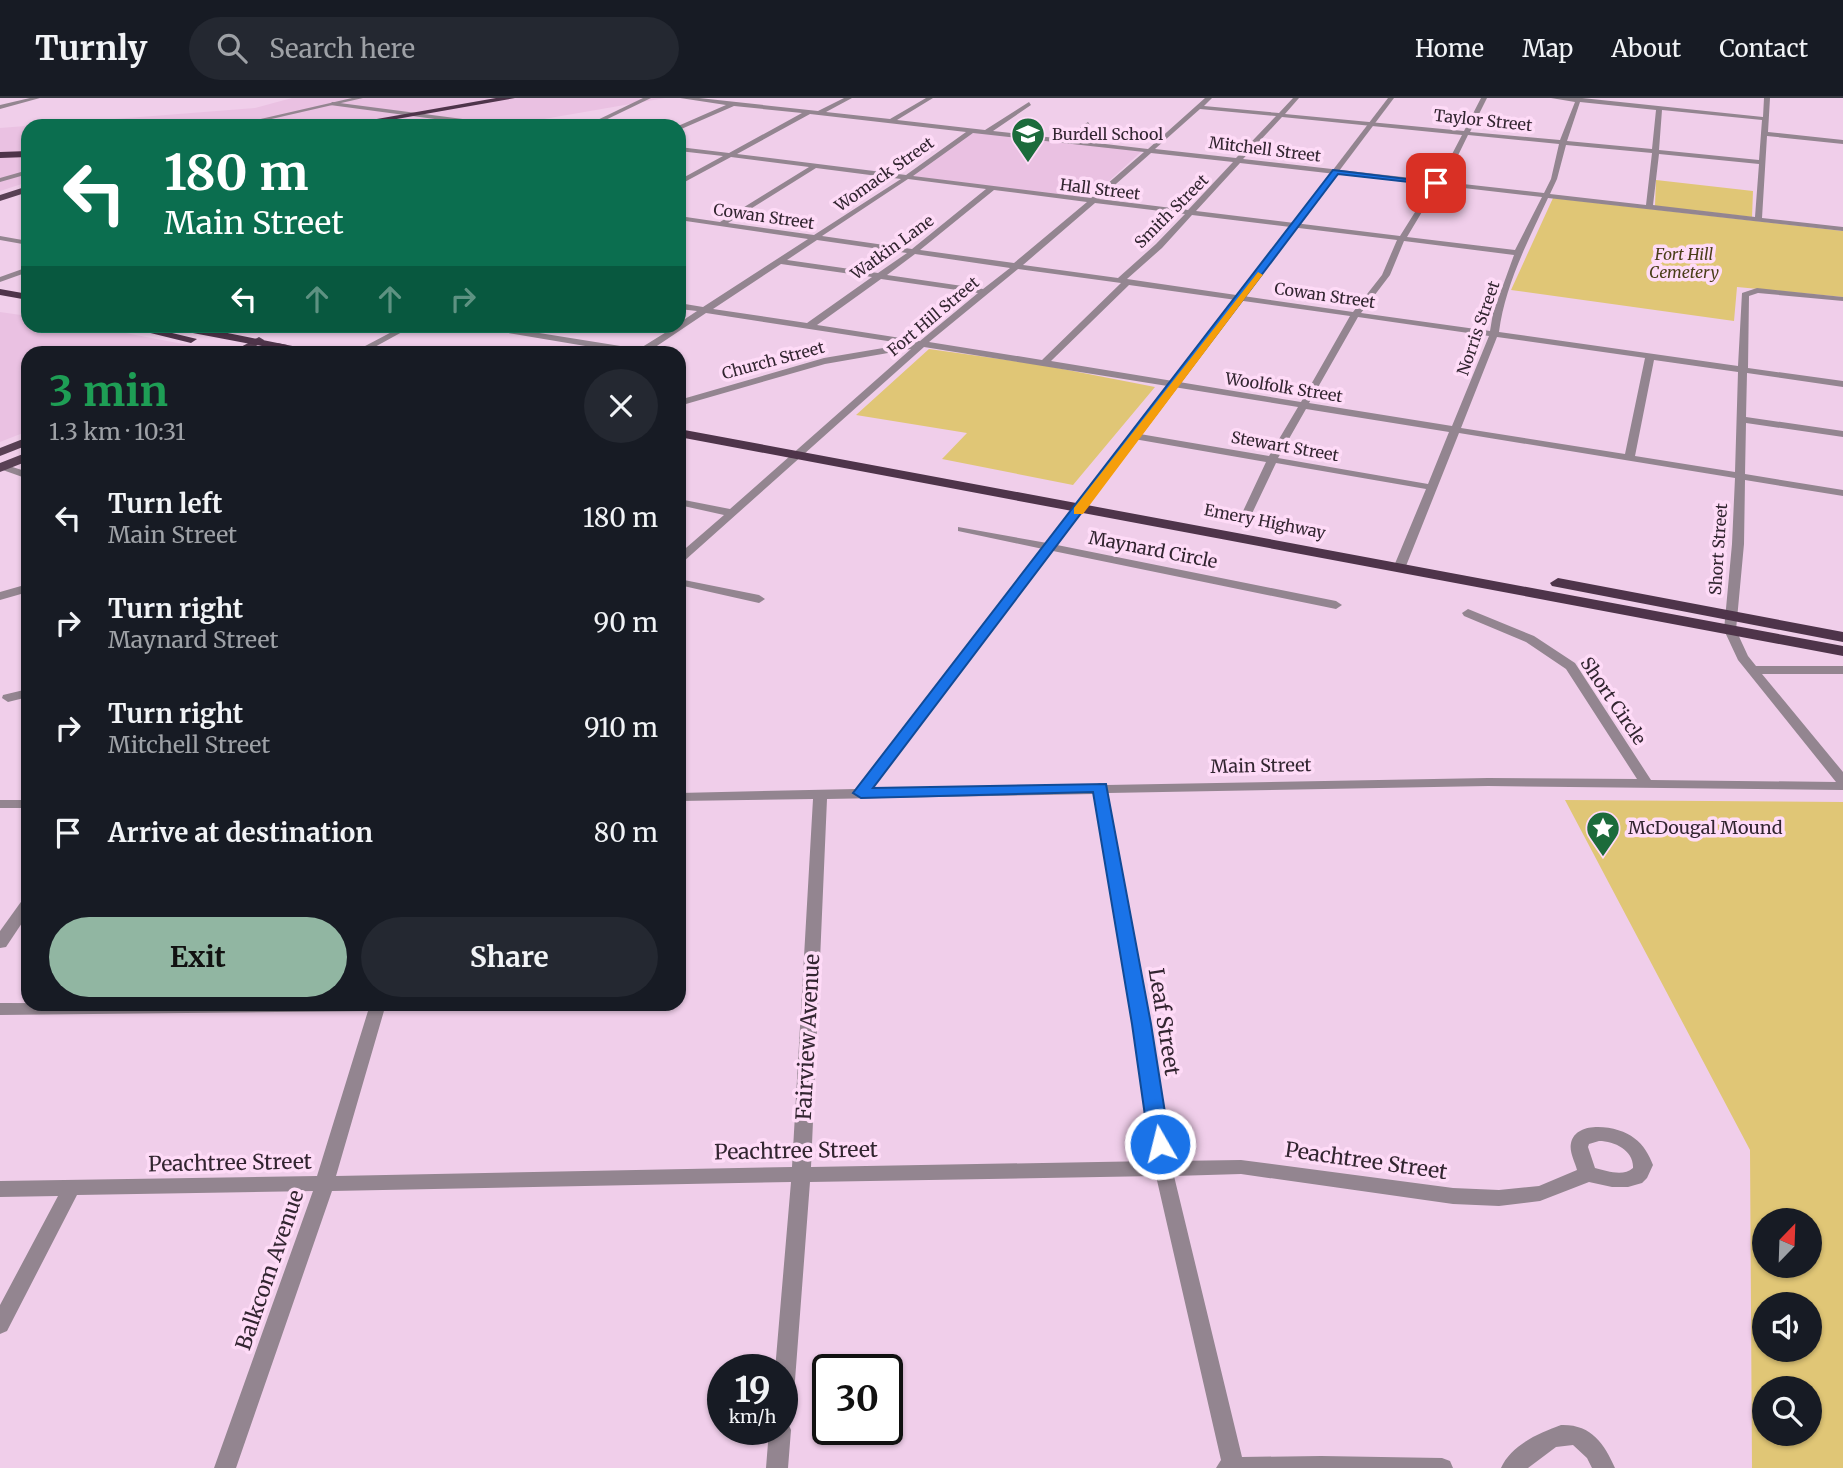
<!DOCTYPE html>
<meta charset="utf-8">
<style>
:root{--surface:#171b24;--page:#242831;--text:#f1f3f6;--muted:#9ea1a6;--line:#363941;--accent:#91b6a2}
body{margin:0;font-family:Merriweather,serif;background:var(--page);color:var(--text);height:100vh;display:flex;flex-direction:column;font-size:26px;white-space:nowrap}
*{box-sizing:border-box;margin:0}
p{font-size:23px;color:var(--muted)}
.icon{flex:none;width:38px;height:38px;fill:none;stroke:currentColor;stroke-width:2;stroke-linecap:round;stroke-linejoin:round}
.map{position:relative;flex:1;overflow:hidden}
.panel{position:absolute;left:21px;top:248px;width:665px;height:665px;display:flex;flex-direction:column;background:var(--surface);border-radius:21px;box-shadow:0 2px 5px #0004}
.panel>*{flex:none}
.guide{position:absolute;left:21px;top:21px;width:665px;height:214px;border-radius:21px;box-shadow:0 2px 5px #0004;background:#0b6e4f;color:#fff;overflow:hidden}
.needle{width:46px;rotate:23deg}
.fabs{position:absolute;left:1752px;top:1110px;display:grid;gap:14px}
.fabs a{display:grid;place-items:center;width:70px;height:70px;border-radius:50%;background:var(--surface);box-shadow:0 2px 5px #0004;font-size:35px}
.speed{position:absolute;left:707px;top:1256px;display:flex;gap:14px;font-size:35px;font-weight:700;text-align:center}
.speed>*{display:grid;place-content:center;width:91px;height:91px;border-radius:50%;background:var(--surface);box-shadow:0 2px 5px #0004;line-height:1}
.speed small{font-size:18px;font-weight:400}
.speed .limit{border:4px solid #111;border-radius:10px;background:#fff;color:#111}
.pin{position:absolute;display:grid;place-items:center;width:60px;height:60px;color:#fff;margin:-30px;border-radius:14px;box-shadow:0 4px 10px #0006}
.me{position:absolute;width:77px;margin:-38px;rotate:352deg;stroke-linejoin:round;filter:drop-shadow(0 0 5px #0008)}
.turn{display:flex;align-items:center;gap:24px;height:147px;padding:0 28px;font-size:32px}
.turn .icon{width:91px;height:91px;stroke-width:2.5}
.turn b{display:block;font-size:49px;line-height:60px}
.lanes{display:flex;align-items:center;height:66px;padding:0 28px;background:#0003;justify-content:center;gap:35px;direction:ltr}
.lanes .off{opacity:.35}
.round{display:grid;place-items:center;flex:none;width:74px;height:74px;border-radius:37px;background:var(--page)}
.summary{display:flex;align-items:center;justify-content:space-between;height:119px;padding:0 28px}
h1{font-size:42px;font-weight:700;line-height:52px;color:#1e9e55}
.cta{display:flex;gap:14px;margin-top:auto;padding:14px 28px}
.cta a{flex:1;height:80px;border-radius:42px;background:var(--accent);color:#111;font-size:28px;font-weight:700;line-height:80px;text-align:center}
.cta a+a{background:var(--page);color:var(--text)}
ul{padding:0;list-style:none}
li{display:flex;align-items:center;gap:21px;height:105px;padding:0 28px}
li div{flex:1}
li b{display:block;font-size:26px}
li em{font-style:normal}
header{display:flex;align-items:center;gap:42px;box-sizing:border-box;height:98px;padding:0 35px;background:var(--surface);border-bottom:2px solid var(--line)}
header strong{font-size:33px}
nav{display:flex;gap:38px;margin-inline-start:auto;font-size:24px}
.search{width:490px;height:63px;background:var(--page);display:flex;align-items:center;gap:18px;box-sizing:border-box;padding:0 24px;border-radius:38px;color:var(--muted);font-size:26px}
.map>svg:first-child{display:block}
</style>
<header>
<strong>Turnly</strong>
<div class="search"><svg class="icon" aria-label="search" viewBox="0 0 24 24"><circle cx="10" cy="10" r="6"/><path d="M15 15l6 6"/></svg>Search here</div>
<nav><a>Home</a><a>Map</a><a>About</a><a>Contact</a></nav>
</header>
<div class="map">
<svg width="1843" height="1370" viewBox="0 0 1843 1370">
<rect width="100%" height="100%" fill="#f0ceea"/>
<!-- built -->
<g fill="#eac1e2">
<polygon points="292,0 665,0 504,28 28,28 28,84 0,93 0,30 255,10"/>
<polygon points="974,34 1142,53 1089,101 910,78"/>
<polygon points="0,214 28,218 28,228 89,228 209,251 213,255 28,256 28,333 0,344"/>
</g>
<!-- green -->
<g fill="#e0c676" fill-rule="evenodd">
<polygon points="1656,82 1753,93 1752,119 1655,108"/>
<polygon points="1553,100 1843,133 1843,199 1737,189 1734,223 1511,192"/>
<polygon points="929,251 1042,267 1155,289 1073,387 942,361 967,335 856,317"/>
<path d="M1565 702 1843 704V1370H1752L1750 1052ZM1764 1122H1810V1167H1764ZM1764 1206H1810V1251H1764ZM1764 1290H1810V1335H1764Z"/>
</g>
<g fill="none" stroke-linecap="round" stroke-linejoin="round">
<!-- minor -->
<g fill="#938590" fill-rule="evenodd">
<polygon points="30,0 40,0 0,11 0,7"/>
<polygon points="643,0 651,0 593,28 585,28"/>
<path d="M680 0H699L818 13 844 0H852L826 14 890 21 926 0H933L897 22 985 32 1029 4 1031 7 993 33 1064 41 1088 24 1090 27 1071 42 1148 51 1205 0H1212L1204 8 1279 15 1293 0H1299L1285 16 1464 33 1481 0H1487L1470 34 1560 42 1575 4 1551 0H1582L1763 19 1764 0H1770L1768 34 1843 42V46L1767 38 1762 120 1843 129V133L1548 100C1528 143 1505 187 1499 234L1738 268 1742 195 1757 190 1843 199V203L1758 195 1749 198 1748 270 1843 283V289L1747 275 1746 319 1843 333V339L1746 325 1745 376 1843 392V398L1745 382 1744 446 1736 532 1748 558 1756 568H1843V576H1762L1843 674V692L1488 688 1108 695 1150 926 1171 1063 1241 1062 1453 1090 1499 1092 1539 1088 1577 1072C1575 1064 1569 1054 1571 1045 1576 1021 1620 1028 1634 1040 1644 1047 1649 1057 1653 1067L1647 1080 1642 1085 1628 1089H1612L1589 1084 1540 1103 1499 1108 1453 1106 1241 1076 1174 1078 1242 1359 1321 1358 1442 1360 1450 1363 1453 1370H1216L1221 1362 1156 1078 810 1084 793 1309 790 1316 782 1319V1272H775L791 1084 332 1093 236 1370H214L313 1093 77 1097 7 1233 0 1236V1207L58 1098 0 1099V1083L317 1078 368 913 0 917V905L386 906 336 1078 792 1069 813 701 679 703V695L856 691 1043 451 958 433V429L1047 445 1085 396 1089 395 1094 398 1057 447 1336 503 1342 507 1336 511 1053 453 871 691 1094 687 1100 685 1106 687 1488 680 1637 681 1566 571 1526 544 1464 518 1462 515 1468 511 1534 538 1575 565 1651 682 1836 684 1738 562 1724 532 1732 446 1735 380 1459 335 1406 468 1400 471 1394 468 1426 391 1276 365 1247 426 1242 429 1237 426 1266 364 1134 341 1129 338 1134 335 1269 358 1298 309 924 249 683 464 679 465V456L724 417 679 407V401L730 411 911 251 825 266 679 308V302L824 260 907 246 706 215 645 256H633L479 230 478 228H495L639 251 676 228H679V225L697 213 679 211V205L703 209 808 141 679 122V118L720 124 809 69 731 59 679 87V82L723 58 679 53V49L729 55 802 15 734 8 679 32 678 28 726 7ZM1580 4 1656 12 1652 51 1567 43ZM1200 11 1276 18 1236 60 1155 51ZM1662 12 1762 22 1759 62 1659 52ZM810 16 966 34 906 77 737 56ZM1282 19 1462 37 1438 83 1243 61ZM973 35 1144 54 1091 100 913 78ZM1468 37 1559 46 1551 81 1544 95 1445 84ZM1566 47 1652 55 1646 107 1550 96 1557 81ZM1151 55 1233 64 1188 112 1099 101ZM1659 56 1759 66 1755 119 1653 107ZM1240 65 1432 87 1400 138 1196 113ZM816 70 901 81 814 137 728 125ZM908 81 986 91 912 151 822 138ZM1438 87 1542 99 1515 152 1407 139ZM994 92 1087 104 1014 165 920 152ZM1095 105 1185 116 1156 146 1118 180 1023 167ZM1192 117 1397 142 1382 177 1353 214 1127 181 1162 150ZM817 142 907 155 878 175 787 162ZM1404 143 1514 157 1493 215 1490 233 1361 215 1390 177ZM915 156 1010 170 983 191 887 177ZM781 166 872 179 807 225 713 211ZM1018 171 1121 185 1042 262 929 244ZM881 181 978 195 920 243 817 227ZM1129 187 1350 218 1301 304 1051 263ZM1358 219 1489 238 1452 328 1309 305ZM1497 239 1645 260 1625 356 1461 330ZM1654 262 1738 274 1735 374 1635 358ZM1306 311 1449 334 1428 386 1278 360ZM1094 696 1134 926 1153 1063 811 1069 827 701ZM1599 1043C1615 1043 1634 1053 1633 1070 1623 1079 1607 1073 1595 1070L1588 1049 1589 1046Z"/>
<polygon points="332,4 501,26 504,28 487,28 330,7"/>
<polygon points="28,72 28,76 0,84 0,80"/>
<polygon points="0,138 28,143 28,147 0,142"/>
<polygon points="28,169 28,174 0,184 0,179"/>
<polygon points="403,228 413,228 362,256 350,256"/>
<polygon points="0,365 28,374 28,381 0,371"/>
<polygon points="679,481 759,497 765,501 759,505 679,487"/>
<polygon points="28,486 28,494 0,502 0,494"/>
<polygon points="28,591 28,599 8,604 2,600 3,597"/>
<rect x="0" y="702" width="28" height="8"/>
<polygon points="28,800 28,816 6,849 0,850 0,833 23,801"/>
<polygon points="782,1323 788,1325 791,1332 788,1370 766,1370 769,1332 782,1332"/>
<path d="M1561 1327C1591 1326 1604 1345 1615 1370H1592L1587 1360 1573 1347 1556 1349 1528 1370H1501C1511 1347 1539 1335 1561 1327Z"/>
</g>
<!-- tertiary -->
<g fill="#938590" fill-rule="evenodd">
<polygon points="352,0 363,0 241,28 230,28"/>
<polygon points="1388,0 1394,0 1093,400 1085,400 1085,396"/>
</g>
<!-- primary -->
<g fill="#584054" fill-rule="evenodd">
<polygon points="28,88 28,94 0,103 0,97"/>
<polygon points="259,239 264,242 263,244 242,256 228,256"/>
<polygon points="277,245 287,247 273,256 259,256"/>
<polygon points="28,339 28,347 0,358 0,350"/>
<polygon points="28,354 28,363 0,374 0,365"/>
</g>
<!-- trunk -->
<g fill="#4e344a" fill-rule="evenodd">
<polygon points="496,0 515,0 357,28 337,28"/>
<polygon points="28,53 28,59 0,60 0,54"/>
<polygon points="0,191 28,196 28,202 0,197"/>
<polygon points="122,228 143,228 197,241 191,245"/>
<polygon points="171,228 193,228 332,256 304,256 177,232"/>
<polygon points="679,331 1843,548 1843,558 679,339"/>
<polygon points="1558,480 1843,534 1843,544 1552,488 1550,485"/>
</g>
</g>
<!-- route -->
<polygon fill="#1a73e8" stroke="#114b97" stroke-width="2" points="1333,72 1440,85 1436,87 1338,76 873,690 1106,686 1151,926 1170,1046 1167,1052 1160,1054 1152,1052 1149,1046 1132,926 1093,694 861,700 853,695"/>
<!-- slow -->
<polygon fill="#f59e0b" points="1258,174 1263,177 1261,179 1083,416 1074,416 1074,410"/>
<!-- icons -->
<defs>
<g id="school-pin" transform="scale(1.75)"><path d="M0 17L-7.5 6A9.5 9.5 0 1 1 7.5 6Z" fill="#1c6b3b" stroke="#fedbf7"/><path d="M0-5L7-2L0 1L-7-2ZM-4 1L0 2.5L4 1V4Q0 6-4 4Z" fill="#fff"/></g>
<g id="sight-pin" transform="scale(1.75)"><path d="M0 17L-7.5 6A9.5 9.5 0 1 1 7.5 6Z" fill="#1c6b3b" stroke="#fedbf7"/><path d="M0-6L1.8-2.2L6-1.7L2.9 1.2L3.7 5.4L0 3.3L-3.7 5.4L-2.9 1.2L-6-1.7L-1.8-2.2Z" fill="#fff"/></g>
</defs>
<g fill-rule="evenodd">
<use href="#school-pin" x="1028" y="36"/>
<use href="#sight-pin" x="1603" y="730"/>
</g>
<g text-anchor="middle" stroke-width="7" stroke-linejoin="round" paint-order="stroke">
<!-- far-street labels -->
<g font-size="16" fill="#322530" stroke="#fedbf7">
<text transform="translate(1483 22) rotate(6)" y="6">Taylor Street</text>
<text transform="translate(1265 51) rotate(7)" y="6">Mitchell Street</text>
<text transform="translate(884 76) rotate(-35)" y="6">Womack Street</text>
<text transform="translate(1100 91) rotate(7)" y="6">Hall Street</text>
<text transform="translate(1171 113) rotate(-45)" y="6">Smith Street</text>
<text transform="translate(764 118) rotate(8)" y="6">Cowan Street</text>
<text transform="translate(892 149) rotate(-36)" y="6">Watkin Lane</text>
<text transform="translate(1325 197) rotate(8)" y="6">Cowan Street</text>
<text transform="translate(933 218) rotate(-40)" y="6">Fort Hill Street</text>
<text transform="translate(1478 230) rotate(-71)" y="6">Norris Street</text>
<text transform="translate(773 262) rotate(-15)" y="6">Church Street</text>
<text transform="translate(1284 289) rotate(9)" y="6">Woolfolk Street</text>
<text transform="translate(1285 348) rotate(10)" y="6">Stewart Street</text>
<text transform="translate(1265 423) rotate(11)" y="6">Emery Highway</text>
<text transform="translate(1718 451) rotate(-86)" y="6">Short Street</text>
</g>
<!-- far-poi labels -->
<g font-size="16" fill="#322530" stroke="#fedbf7" text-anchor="start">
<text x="1052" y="42">Burdell School</text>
</g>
<!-- far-park labels -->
<g font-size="16" font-style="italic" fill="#4a3e19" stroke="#fedbf7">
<text x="1684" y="162">Fort Hill<tspan x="1684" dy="18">Cemetery</tspan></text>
</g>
<!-- street labels -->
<g font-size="18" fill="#322530" stroke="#fedbf7">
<text transform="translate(1153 452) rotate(11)" y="6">Maynard Circle</text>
<text transform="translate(1613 603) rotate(56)" y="6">Short Circle</text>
<text transform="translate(1261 668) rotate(-1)" y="6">Main Street</text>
</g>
<!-- poi labels -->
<g font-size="18" fill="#322530" stroke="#fedbf7" text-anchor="start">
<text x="1628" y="736">McDougal Mound</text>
</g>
<!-- near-street labels -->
<g font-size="21" fill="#322530" stroke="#fedbf7">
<text transform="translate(1164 924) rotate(81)" y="7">Leaf Street</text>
<text transform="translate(808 939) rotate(-87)" y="7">Fairview Avenue</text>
<text transform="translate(796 1053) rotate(-1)" y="7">Peachtree Street</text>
<text transform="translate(1366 1063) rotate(8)" y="7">Peachtree Street</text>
<text transform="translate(230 1065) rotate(-1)" y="7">Peachtree Street</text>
<text transform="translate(270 1172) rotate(-71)" y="7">Balkcom Avenue</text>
</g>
</g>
</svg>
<div class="fabs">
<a><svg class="needle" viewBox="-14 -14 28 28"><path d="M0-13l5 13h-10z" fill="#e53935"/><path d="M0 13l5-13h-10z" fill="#9ea1a6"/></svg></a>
<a><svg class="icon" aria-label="sound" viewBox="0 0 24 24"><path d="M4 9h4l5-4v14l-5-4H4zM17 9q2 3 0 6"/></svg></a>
<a><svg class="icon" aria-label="search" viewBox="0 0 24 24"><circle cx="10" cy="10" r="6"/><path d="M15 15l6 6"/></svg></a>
</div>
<div class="speed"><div>19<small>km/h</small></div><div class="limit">30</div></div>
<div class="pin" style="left:1436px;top:85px;background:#d93025"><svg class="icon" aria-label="arrive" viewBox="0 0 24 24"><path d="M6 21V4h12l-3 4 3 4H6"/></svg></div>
<svg class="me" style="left:1160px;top:1046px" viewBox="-20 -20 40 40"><circle r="17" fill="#1a73e8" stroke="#fff" stroke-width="3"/><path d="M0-11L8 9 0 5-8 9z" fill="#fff"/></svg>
<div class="guide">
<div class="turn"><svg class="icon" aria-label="left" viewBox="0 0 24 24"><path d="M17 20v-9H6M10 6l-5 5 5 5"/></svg><div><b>180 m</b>Main Street</div></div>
<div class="lanes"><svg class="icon" aria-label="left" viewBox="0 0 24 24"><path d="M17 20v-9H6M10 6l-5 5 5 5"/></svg><svg class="icon off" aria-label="ahead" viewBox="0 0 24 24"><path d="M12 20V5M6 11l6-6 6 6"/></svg><svg class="icon off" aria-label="ahead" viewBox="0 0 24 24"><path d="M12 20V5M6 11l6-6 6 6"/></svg><svg class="icon off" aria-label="right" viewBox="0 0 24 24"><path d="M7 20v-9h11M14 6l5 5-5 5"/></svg></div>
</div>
<section class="panel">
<div class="summary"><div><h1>3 min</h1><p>1.3 km · 10:31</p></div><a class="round"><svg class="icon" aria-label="close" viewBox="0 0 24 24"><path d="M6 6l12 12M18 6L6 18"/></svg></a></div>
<ul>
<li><svg class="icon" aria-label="left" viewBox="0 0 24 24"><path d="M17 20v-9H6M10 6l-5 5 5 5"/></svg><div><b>Turn left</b><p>Main Street</p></div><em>180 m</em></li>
<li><svg class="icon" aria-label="right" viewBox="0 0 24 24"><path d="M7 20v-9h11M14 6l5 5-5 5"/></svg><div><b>Turn right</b><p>Maynard Street</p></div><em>90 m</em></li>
<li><svg class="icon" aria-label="right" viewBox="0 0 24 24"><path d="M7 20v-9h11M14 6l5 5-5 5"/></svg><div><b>Turn right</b><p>Mitchell Street</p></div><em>910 m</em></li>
<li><svg class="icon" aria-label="arrive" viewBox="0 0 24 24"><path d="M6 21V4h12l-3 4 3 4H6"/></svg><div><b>Arrive at destination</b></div><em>80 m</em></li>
</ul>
<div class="cta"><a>Exit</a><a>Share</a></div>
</section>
</div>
